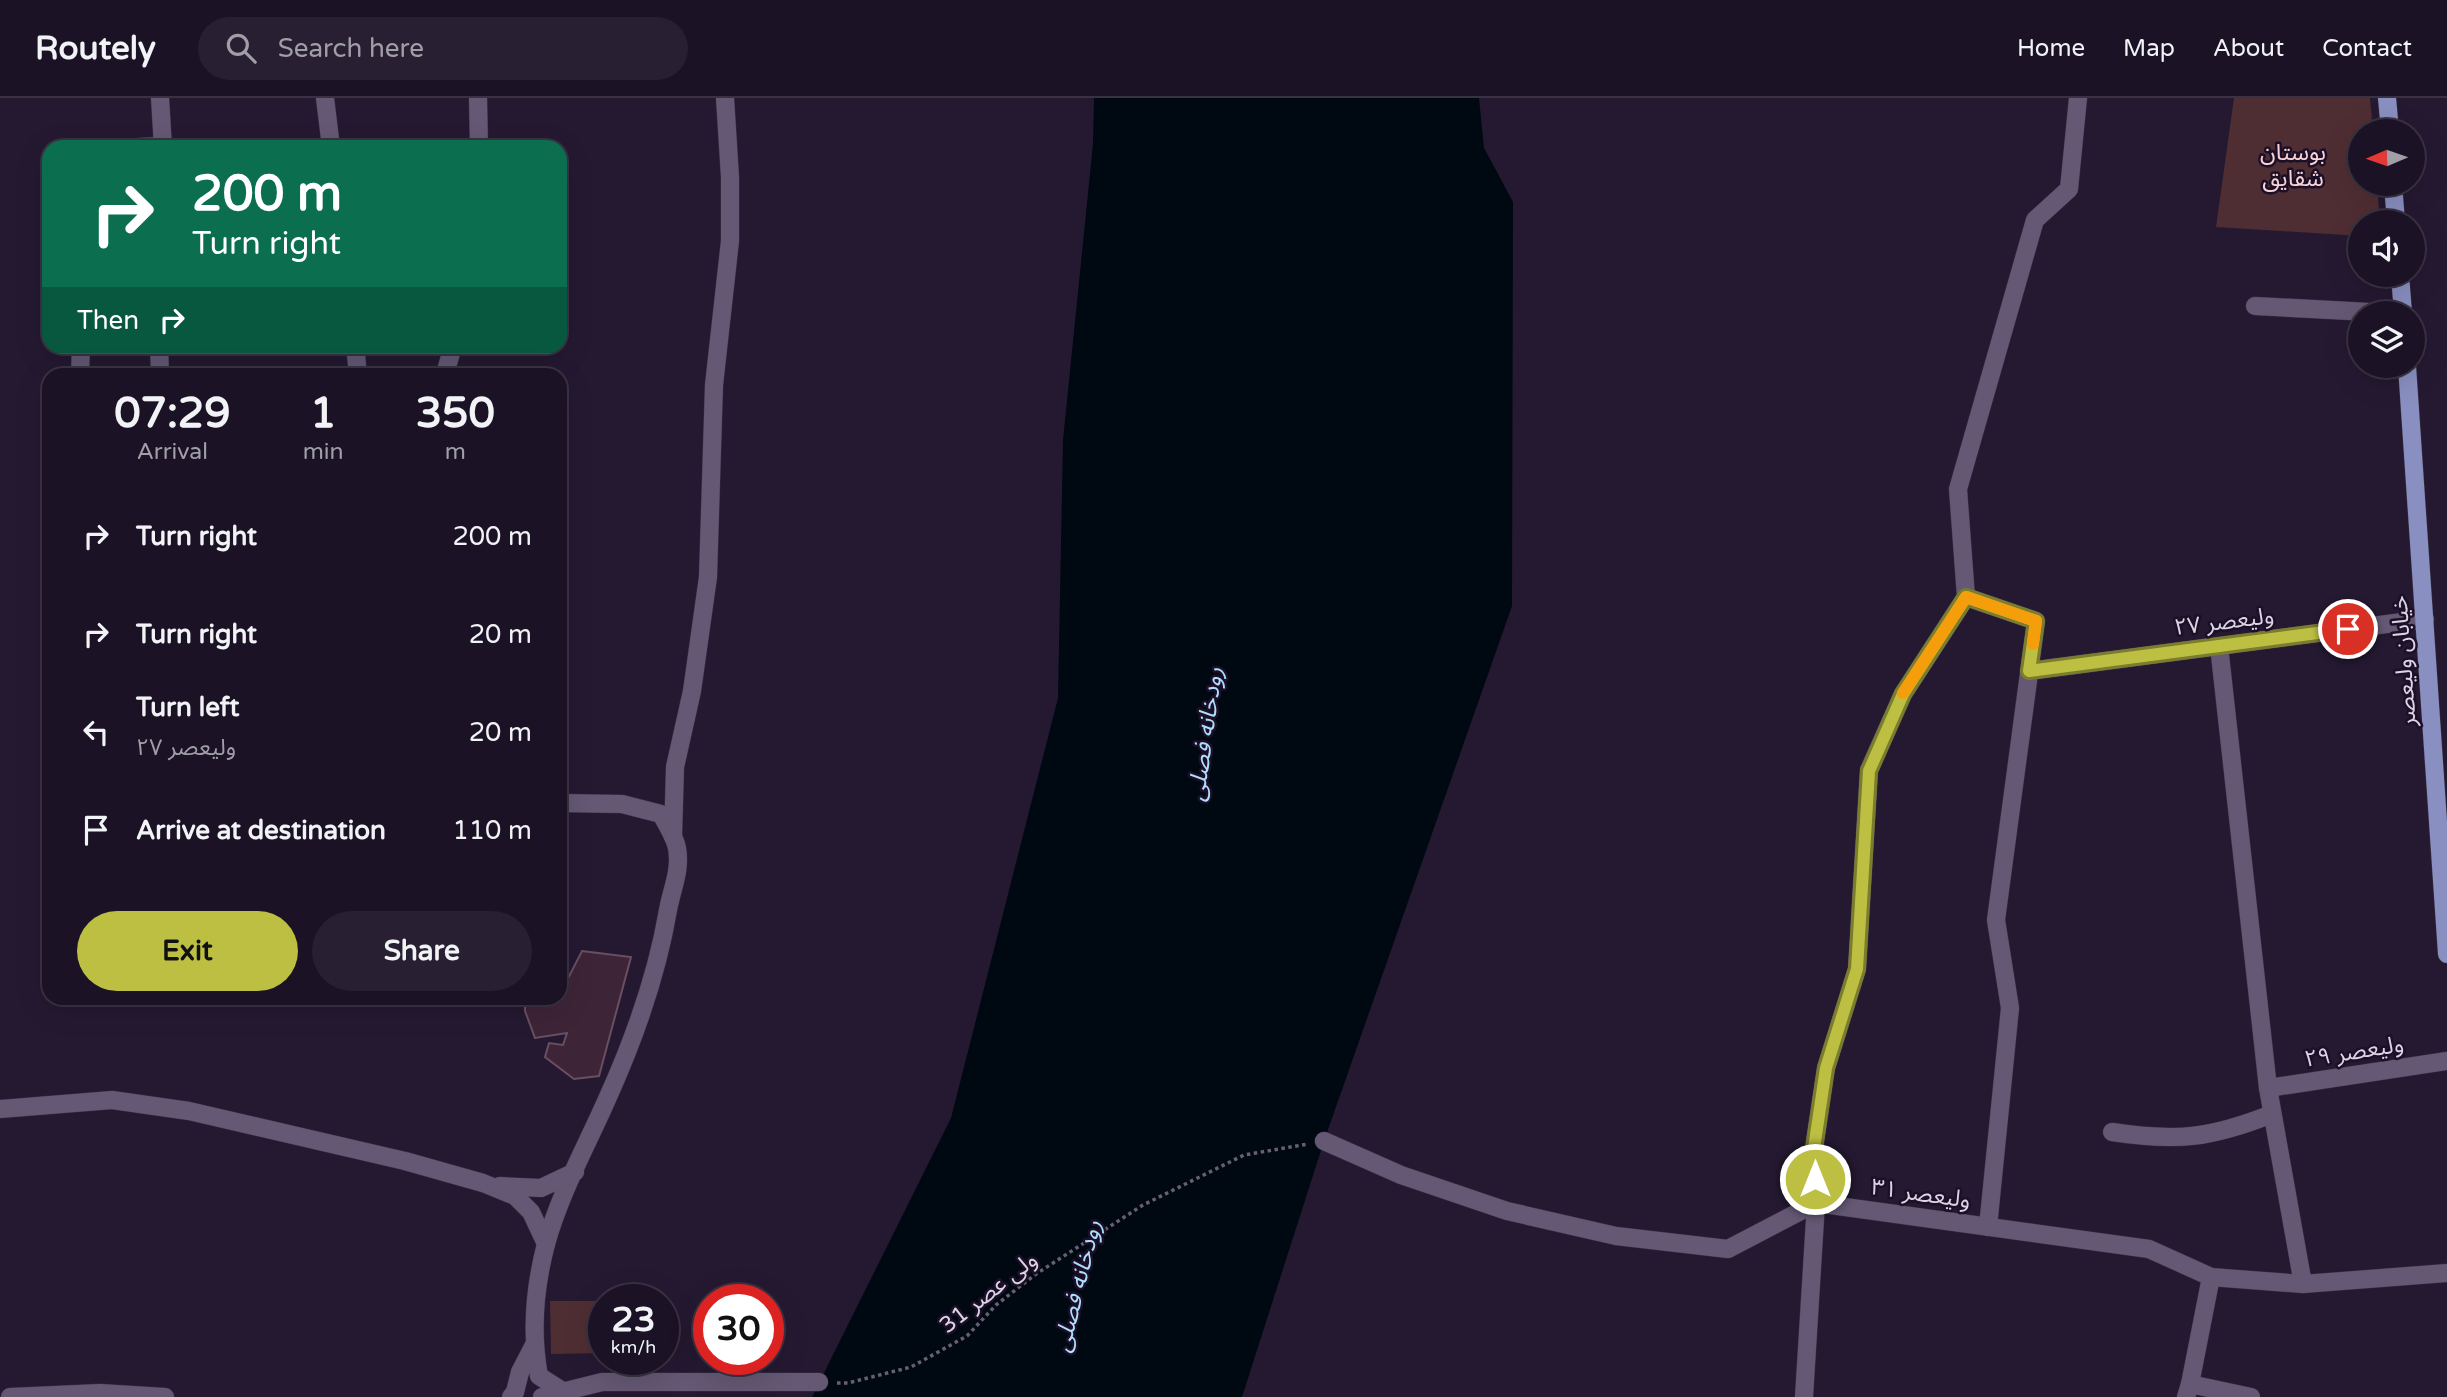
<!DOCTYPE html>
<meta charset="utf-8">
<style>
:root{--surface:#1b1325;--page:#282032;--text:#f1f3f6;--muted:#a09ea7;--line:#393242;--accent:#bdbf43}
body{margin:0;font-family:"Varela Round","Noto Sans Arabic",sans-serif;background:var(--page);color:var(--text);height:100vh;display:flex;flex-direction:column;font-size:26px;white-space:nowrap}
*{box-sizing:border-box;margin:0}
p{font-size:23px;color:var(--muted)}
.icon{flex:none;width:38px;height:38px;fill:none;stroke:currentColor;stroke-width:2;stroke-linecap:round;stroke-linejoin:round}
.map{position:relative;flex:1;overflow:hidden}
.details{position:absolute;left:42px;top:270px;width:525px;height:637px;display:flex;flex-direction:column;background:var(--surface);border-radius:21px;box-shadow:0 7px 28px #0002,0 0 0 2px var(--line)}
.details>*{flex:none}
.guide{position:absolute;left:42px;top:42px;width:525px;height:214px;border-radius:21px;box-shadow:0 7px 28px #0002,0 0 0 2px var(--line);background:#0b6e4f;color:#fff;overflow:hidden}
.needle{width:46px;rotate:268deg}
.tools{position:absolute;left:2348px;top:21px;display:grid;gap:14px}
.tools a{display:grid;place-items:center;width:77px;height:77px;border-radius:50%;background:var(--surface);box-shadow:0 7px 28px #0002,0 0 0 2px var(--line);font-size:35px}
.speed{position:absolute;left:588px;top:1186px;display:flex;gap:14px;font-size:35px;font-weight:700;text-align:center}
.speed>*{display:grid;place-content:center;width:91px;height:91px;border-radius:50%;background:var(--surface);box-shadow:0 7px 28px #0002,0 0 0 2px var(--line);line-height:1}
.speed small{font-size:18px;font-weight:400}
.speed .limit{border:10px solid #d22;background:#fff;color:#111}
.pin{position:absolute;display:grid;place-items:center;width:60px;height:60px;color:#fff;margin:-30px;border:4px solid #fff;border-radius:50%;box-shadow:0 2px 7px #0007}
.me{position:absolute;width:77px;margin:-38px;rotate:0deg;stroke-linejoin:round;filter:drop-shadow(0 0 5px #0008)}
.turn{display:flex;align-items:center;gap:24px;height:147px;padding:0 35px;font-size:32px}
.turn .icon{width:91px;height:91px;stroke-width:2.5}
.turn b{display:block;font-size:49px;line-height:60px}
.then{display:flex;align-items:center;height:66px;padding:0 35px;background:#0003;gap:14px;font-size:26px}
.eta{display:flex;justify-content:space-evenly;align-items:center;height:119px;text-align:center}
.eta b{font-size:42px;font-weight:800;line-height:49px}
.primary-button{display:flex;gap:14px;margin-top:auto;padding:14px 35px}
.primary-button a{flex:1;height:80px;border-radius:42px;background:var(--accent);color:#111;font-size:28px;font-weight:800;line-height:80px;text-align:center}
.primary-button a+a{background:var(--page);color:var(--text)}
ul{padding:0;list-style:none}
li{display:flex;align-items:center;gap:21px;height:98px;padding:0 35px}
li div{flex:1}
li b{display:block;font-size:26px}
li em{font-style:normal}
header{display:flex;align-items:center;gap:42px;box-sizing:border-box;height:98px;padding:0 35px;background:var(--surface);border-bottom:2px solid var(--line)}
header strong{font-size:33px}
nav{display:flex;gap:38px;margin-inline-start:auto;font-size:24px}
.search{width:490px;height:63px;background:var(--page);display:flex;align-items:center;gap:18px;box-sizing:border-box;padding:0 24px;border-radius:38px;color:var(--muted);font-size:26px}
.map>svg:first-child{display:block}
</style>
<header>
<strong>Routely</strong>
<div class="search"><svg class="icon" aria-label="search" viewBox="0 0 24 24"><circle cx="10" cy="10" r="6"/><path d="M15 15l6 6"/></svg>Search here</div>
<nav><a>Home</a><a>Map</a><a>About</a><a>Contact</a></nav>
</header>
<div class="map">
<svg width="2447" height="1299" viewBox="0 0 2447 1299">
<rect width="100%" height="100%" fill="#241931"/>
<!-- green -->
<g fill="#4f2e33">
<polygon points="2234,0 2370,0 2373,33 2361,33 2361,86 2377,86 2380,124 2361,124 2361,138 2216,129"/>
<polygon points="604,1202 604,1255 551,1256 550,1203 615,1202"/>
</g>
<!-- water -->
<polygon fill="#000812" points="1094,0 1479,0 1484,50 1513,104 1512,508 1324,1043 1242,1299 812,1299 951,1020 1058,600 1063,342 1093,46"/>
<!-- building -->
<polygon fill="#3d2537" stroke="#6a4e61" stroke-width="2" points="582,853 631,859 599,978 574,981 545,959 549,945 563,947 567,935 535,940 525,913 525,900 560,900 560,892 561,894"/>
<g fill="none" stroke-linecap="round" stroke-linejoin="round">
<!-- minor casing -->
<g stroke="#3b3245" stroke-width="19">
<g id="minor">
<polyline points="160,0 163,49"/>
<polyline points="325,0 331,49"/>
<polyline points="478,0 479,49"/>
<polyline points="138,49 163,48"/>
<polyline points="2255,208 2388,215"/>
<polyline points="159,248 160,276"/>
<polyline points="355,248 358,276"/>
<polyline points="80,276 81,248"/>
<polyline points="445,276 453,248"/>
<polyline points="2219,548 2268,990 2303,1186"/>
<polyline points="2029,573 2425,521"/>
<path d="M560 705 622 706 661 716C667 727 675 739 677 750 681 773 672 790 668 812 657 877 635 939 608 999 587 1047 560 1095 546 1146 535 1188 531 1235 539 1278L564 1294"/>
<polyline points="673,739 675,669 692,593 708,479 714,287 730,143 730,79 725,0"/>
<polyline points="2268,990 2447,963"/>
<polyline points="0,1011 112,1002 189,1013 405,1063 483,1085 515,1098 531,1114 546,1146"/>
<path d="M2112 1034C2178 1044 2211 1040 2272 1016"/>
<polyline points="1324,1043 1401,1077 1507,1113 1616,1138 1728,1151 1816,1105 2149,1151 2211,1179 2303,1186 2447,1175"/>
<polyline points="500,1088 541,1090 575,1074"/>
<polyline points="1988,1129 2010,910 1996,822 2036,523 1966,499 1958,391 2035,122 2069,91 2078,0"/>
<polyline points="2190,1286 2211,1179"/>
<polyline points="10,1299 100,1295 165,1299"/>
<polyline points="511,1299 515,1294 520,1274 534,1247"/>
<polyline points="542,1299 602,1284 819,1284"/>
<polyline points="1804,1299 1816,1105 1813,1057 1826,970 1857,871 1869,672 1903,596 1966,499"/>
<polyline points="2186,1299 2190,1286 2251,1299"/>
</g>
</g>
<!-- major casing -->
<g stroke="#3b3245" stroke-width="19">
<g id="major">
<polyline points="2387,0 2390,33"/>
<polyline points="2393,86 2396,124"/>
<polyline points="2400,177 2403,215"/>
<polyline points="2407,268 2447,856"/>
</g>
</g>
<!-- path -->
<polyline stroke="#685f74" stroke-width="3.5" stroke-dasharray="3.5 3.5" stroke-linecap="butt" points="837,1285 848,1285 911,1269 967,1238 996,1207 1036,1176 1143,1107 1244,1057 1308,1046"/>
<!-- minor -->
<use href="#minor" stroke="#645874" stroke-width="18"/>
<!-- major -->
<use href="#major" stroke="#898fc0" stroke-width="18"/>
</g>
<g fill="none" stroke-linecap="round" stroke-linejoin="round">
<!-- route casing -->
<g stroke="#7b7c2c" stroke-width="18">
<polyline id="route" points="1815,1081 1813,1057 1826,970 1857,871 1869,673 1903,596 1966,499 2036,523 2029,573 2348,531"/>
</g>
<!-- route -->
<use href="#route" stroke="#bdbf43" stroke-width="12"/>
<!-- slow -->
<polyline stroke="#f59e0b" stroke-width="12" points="1903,595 1966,499 2036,523 2033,546"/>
</g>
<g text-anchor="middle" stroke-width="5" stroke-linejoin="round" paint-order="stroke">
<!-- park labels -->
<g font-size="23" fill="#f8d2d6" stroke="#1b1027">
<text x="2293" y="62">بوستان<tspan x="2293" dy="26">شقایق</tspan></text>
</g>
<!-- street labels -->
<g font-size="23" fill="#dbd4e5" stroke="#1b1027">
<text transform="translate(2224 523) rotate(-7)" y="8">ولیعصر ۲۷</text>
<text transform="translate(2403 563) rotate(-94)" y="8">خیابان ولیعصر</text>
<text transform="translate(2354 953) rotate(-9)" y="8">ولیعصر ۲۹</text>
<text transform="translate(1921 1095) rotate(8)" y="8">ولیعصر ۳۱</text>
<text transform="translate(988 1194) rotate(-38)" y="8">ولی عصر 31</text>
</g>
<!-- water labels -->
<g font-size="24" font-style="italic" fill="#afddfc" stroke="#1b1027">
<text transform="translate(1205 636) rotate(-82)" y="8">رودخانه فصلی</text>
<text transform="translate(1077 1188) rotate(-76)" y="8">رودخانه فصلی</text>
</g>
</g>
</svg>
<div class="tools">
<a><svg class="needle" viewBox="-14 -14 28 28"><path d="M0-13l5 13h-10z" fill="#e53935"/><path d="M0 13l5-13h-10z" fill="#a09ea7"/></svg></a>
<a><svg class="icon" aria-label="sound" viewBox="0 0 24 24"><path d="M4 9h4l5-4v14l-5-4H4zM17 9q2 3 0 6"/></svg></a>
<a><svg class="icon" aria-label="layers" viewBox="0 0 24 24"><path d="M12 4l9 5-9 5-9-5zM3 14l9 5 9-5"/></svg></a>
</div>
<div class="speed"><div>23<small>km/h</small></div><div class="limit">30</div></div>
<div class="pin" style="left:2348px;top:531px;background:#d93025"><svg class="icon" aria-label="arrive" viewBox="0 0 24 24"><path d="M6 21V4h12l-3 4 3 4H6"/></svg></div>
<svg class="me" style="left:1815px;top:1081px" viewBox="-20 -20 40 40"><circle r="17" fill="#bdbf43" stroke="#fff" stroke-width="3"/><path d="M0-11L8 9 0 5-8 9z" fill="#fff"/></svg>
<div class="guide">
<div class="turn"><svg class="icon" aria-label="right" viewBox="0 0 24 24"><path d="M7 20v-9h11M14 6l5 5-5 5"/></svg><div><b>200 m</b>Turn right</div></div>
<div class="then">Then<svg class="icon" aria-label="right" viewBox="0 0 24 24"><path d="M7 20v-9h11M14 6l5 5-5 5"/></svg></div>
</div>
<section class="details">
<div class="eta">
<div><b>07:29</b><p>Arrival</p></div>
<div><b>1</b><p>min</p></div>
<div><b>350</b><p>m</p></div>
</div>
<ul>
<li><svg class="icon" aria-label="right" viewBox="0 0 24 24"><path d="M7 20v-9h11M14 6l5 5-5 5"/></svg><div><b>Turn right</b></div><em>200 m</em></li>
<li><svg class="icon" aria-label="right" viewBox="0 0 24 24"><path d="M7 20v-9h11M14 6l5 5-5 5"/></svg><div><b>Turn right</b></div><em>20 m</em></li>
<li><svg class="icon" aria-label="left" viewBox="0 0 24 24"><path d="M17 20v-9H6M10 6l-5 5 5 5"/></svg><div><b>Turn left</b><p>ولیعصر ۲۷</p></div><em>20 m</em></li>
<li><svg class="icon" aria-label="arrive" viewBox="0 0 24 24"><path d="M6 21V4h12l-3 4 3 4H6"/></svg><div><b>Arrive at destination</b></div><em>110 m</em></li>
</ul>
<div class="primary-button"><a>Exit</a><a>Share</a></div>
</section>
</div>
